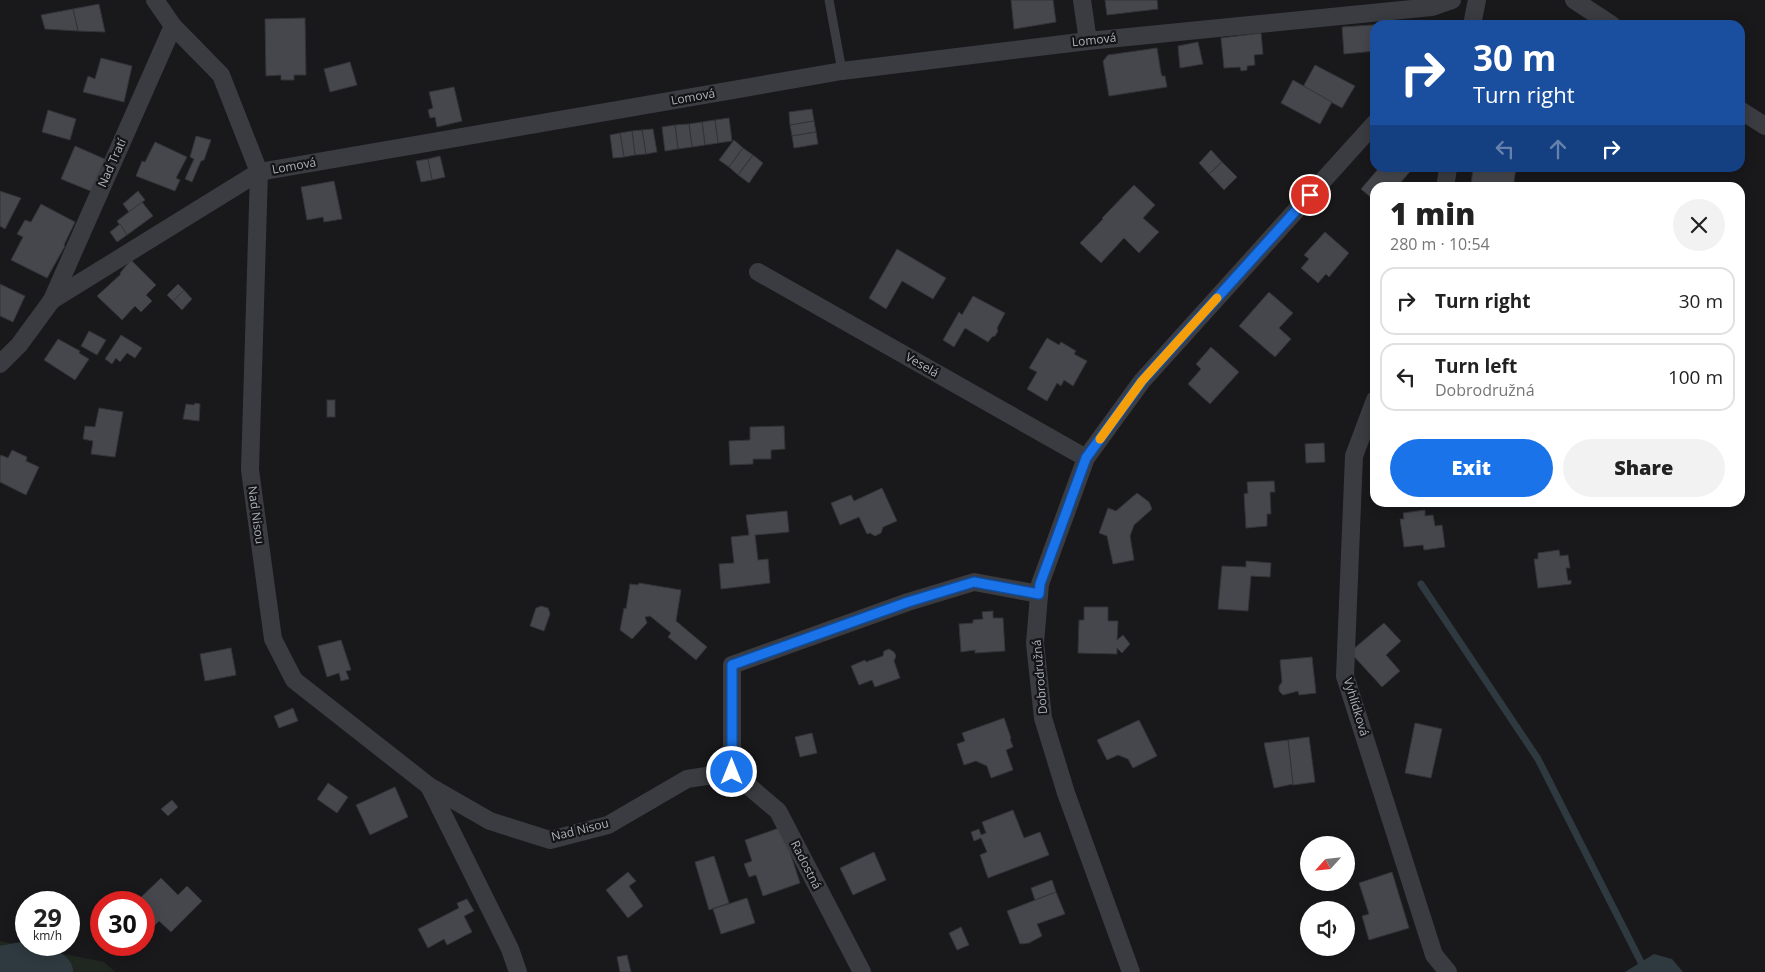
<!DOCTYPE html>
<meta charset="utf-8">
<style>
:root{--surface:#fff;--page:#f2f2f2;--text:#222;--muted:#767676;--line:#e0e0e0;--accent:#1a73e8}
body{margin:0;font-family:"Open Sans",sans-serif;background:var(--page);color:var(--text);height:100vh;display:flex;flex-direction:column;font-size:19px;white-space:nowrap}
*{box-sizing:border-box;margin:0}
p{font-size:16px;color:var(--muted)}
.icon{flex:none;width:28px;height:28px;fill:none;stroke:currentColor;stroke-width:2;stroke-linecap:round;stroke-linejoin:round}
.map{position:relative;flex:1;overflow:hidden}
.details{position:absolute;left:1370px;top:182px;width:375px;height:325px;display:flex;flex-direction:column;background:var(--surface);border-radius:15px;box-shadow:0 2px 12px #0003}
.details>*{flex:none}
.banner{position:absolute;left:1370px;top:20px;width:375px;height:152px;border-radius:15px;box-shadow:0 2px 12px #0003;background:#1a4fa0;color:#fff;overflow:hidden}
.needle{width:32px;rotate:243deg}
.fabs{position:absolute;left:1300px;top:836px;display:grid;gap:10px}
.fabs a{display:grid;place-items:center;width:55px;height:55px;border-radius:50%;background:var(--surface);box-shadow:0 2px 12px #0003;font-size:25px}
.speed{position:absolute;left:15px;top:891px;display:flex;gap:10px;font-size:25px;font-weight:700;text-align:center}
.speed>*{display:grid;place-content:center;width:65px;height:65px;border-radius:50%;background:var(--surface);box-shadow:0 2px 12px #0003;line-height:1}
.speed small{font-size:12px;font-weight:400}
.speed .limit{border:8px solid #d22;background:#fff;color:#111}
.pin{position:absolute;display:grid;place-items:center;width:42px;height:42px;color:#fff;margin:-21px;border:2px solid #fff;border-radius:50%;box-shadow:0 1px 5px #0007}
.me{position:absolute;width:55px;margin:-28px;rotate:0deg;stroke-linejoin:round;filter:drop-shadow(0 0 4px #0008)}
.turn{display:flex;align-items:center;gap:18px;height:105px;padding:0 20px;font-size:22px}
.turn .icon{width:65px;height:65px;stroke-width:2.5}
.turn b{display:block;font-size:35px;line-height:42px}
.lanes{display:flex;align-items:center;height:48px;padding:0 20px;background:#0003;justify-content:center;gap:25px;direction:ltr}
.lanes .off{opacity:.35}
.round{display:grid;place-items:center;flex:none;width:52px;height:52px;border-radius:26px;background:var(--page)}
.overview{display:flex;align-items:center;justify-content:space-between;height:85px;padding:0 20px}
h1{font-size:30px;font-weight:800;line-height:38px}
.primary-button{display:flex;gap:10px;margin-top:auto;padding:10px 20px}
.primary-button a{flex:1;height:58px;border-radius:30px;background:var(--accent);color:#fff;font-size:20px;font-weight:800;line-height:58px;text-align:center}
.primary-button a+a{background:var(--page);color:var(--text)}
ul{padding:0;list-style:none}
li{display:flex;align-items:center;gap:15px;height:68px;margin:0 10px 8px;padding:0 10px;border:2px solid var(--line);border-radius:15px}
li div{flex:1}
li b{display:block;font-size:19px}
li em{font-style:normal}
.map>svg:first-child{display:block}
</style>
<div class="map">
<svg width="1765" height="972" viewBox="0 0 1765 972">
<rect width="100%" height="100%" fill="#19191c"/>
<!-- green -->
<polygon fill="#1f2720" points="0,941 104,962 115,972 0,972"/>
<!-- water -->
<polygon fill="#2f3a40" points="1654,954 1672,959 1683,972 1625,972"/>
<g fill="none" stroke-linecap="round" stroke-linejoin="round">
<!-- stream -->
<polyline stroke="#2f3a40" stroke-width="7" points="1421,584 1538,759 1646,972"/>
<!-- river -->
<polyline stroke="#2f3a40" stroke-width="40" points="0,966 23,962 53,972"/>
</g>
<!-- building -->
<g fill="#46474c" stroke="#333438">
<polygon points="1011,0 1053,0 1056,22 1014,29"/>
<polygon points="1105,0 1157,0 1158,9 1107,15"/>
<polygon points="99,4 105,32 78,31 73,9"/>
<polygon points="73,9 78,31 45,29 41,15"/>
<polygon points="305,18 306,75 294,75 294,80 281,80 281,75 266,76 265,19"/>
<polygon points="1387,24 1375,25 1375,51 1344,54 1342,27"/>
<polygon points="1261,33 1263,54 1254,55 1255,65 1247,66 1247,70 1241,71 1240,67 1224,68 1221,38"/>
<polygon points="1198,42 1203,64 1180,68 1178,46"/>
<polygon points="1157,48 1161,73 1162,76 1165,76 1167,87 1109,96 1103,61 1108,55"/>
<polygon points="101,58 132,66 124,102 83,92 88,76 95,79"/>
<polygon points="350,62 357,85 330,92 324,69"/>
<polygon points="1315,65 1355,86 1342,108 1303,87"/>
<polygon points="1293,80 1332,102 1320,124 1281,103"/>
<polygon points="454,87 462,121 437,127 435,117 430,118 428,110 433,108 429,92"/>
<polygon points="812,109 814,121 790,125 789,112"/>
<polygon points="48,110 76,119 70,140 42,132"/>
<polygon points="729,118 732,141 718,143 715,120"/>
<polygon points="715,120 718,143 705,145 702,122"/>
<polygon points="814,121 816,132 792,136 790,125"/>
<polygon points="702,122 705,145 692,147 689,124"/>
<polygon points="689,124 692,147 678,149 675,125"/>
<polygon points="675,125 678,149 665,151 662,127"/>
<polygon points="653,129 657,152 646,154 642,130"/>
<polygon points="642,130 646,154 635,155 632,131"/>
<polygon points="632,131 635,155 624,157 620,133"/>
<polygon points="816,132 818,144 794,148 792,136"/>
<polygon points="620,133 624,157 613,158 610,135"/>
<polygon points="196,136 211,140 204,160 201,161 192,182 185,179 194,159 190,157"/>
<polygon points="734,140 743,148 729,167 719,160"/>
<polygon points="155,142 187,157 176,178 180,180 175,191 136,176 142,161 145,162"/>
<polygon points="75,146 107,160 93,192 61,179"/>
<polygon points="743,148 753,155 738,175 729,167"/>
<polygon points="1211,150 1222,162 1209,174 1199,163"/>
<polygon points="753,155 763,163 749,183 738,175"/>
<polygon points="440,156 445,177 432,180 428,159"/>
<polygon points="428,159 432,180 421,182 416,161"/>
<polygon points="1222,162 1237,177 1224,190 1209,174"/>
<polygon points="1379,168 1413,168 1396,188 1375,188 1375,201 1361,189"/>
<polygon points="1473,168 1516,168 1513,188 1490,188 1471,185"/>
<polygon points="334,181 342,219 324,222 323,217 307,220 301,187"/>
<polygon points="1134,185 1155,205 1143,218 1159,232 1139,253 1124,238 1101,263 1080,243 1103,219 1102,218"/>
<polygon points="0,191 21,198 5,229 0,226"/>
<polygon points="138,191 145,200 129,212 123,204"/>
<polygon points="142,202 153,216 127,235 117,221"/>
<polygon points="41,204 75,222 64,245 65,246 47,278 11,260 23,237 17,234 25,220 31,222"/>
<polygon points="120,224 127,235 117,242 110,232"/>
<polygon points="1325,232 1349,253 1329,277 1326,274 1318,283 1301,268 1309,259 1304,255"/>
<polygon points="897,249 946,278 933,299 902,281 886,309 869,298"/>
<polygon points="131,260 156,285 146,295 152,301 141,312 135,306 122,320 97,296 121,274 120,273"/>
<polygon points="0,284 25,296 13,322 0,316"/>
<polygon points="178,284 184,290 173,301 167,295"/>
<polygon points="184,290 192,299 182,310 173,301"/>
<polygon points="1269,292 1293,313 1279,328 1291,339 1275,357 1239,326"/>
<polygon points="973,296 1005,313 997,328 998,331 995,336 992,337 988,342 965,328 954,347 943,340 959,312 962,315"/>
<polygon points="89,331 106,340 97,355 81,346"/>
<polygon points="121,335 142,348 135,358 127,353 120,362 116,358 112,364 105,359"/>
<polygon points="1047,338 1059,345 1061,342 1076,351 1074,354 1087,361 1073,386 1064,380 1061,386 1057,383 1047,401 1027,389 1037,372 1029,368"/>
<polygon points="58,339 80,351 79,353 89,359 75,380 44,360"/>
<polygon points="1211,347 1239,372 1210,404 1188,384 1201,369 1196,364"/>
<rect x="327" y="400" width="8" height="17"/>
<polygon points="195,403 200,404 199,421 183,419 186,404 194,405"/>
<polygon points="99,408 123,412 115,457 91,454 93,441 83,439 85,426 95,427"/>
<polygon points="784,426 785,449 771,450 771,459 753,459 753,464 730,465 729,441 750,440 750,427"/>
<polygon points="1324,443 1325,462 1306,463 1305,444"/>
<polygon points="12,450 27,457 26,461 39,467 26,495 0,482 0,457 1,455 8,458"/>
<polygon points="1274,481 1275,492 1270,492 1271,514 1267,514 1267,526 1246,528 1244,494 1248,493 1247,482"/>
<polygon points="882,488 897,521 883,527 881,533 875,536 870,533 867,534 859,517 840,525 831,503 851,495 854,501"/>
<polygon points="1137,493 1149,502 1152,509 1134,525 1130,536 1134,560 1113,564 1107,536 1099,533 1108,508 1116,511"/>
<polygon points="1425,510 1425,516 1433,515 1435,526 1442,525 1445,547 1424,550 1423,545 1404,547 1400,519 1404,519 1403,513"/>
<polygon points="787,511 789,532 755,535 758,560 768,559 770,583 721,589 719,564 734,563 731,537 749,535 746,515"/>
<polygon points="1559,550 1560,556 1568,555 1570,568 1566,568 1568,581 1571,580 1571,584 1538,588 1534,559 1538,559 1538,553"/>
<polygon points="1246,561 1271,563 1270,577 1251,576 1248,611 1218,609 1222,566 1246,567"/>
<polygon points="639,583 681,590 676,621 707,647 696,660 668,637 671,633 650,616 645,617 647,623 632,639 620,630 624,608 626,609 630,584 638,585"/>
<polygon points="541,606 548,608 550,614 544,631 530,626 536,608"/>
<polygon points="1084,607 1108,607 1108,621 1118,621 1117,640 1123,635 1130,644 1122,653 1117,648 1117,654 1078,653 1079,620 1084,620"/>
<polygon points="993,611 993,618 1003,618 1005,651 975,653 975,650 961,652 959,624 973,623 973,620 983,619 982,612"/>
<polygon points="1384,623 1401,641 1386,655 1400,671 1382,687 1350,652"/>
<polygon points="341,640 351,670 346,671 349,679 341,681 339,673 327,677 318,646"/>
<polygon points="231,648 236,675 205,681 200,654"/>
<polygon points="889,649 894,652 896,656 894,661 900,678 875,687 872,680 859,685 851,666 865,660 866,662 883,656 884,651"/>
<polygon points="1312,657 1316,693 1299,695 1298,691 1283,695 1279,691 1279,686 1282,682 1280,660"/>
<polygon points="293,708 298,721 279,728 274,716"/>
<polygon points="1004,718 1011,738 1010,739 1013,747 1006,750 1013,770 991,778 987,766 976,761 964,765 957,744 965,741 962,733"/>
<polygon points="1139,720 1157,756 1133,768 1128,759 1118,755 1107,760 1097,740"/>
<polygon points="1415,723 1442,729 1431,778 1405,773"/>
<polygon points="812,733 817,753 800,757 795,737"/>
<polygon points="1309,737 1315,782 1293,785 1288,740"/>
<polygon points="1288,740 1293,784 1274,788 1264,743"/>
<polygon points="328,783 348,797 337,813 317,799"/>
<polygon points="395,787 408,817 370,835 356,805"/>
<polygon points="172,800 178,807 168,816 161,809"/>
<polygon points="1013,810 1024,838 1040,832 1049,855 988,878 980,855 987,852 981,838 974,841 971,832 979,829 981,835 986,833 982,822"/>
<polygon points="782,827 800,883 763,896 756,875 749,877 744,864 752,861 745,840"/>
<polygon points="874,852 886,880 853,895 840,868"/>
<polygon points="714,856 729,903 709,910 695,862"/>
<polygon points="628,872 636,881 629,886 643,906 628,918 606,890"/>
<polygon points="1392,872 1409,928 1369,940 1362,916 1369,914 1359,883"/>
<polygon points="161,878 178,895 187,886 202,901 171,932 159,921 148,932 144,928 144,902 136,902"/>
<polygon points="1052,880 1056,892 1035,900 1031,888"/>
<polygon points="1056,892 1065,914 1037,924 1042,936 1029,943 1020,944 1007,911"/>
<polygon points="747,898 755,923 721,934 713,909"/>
<polygon points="467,899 474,911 464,916 472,932 447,945 444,939 428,948 418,929 459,908 457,903"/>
<polygon points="961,927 969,945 957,950 949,933"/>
<polygon points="627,955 631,972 620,972 617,957"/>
</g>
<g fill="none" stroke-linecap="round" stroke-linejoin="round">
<!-- lane -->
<polyline stroke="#3a3c41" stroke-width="9" points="829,0 842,71"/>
<!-- street -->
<g stroke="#3a3c41" stroke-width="18">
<polyline points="155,0 173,26 221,75 259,172 250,470 273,639 294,680 429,786 490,821 550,840 608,825 687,779 732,772"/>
<polyline points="1082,0 1088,41"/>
<polyline points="1574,0 1612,25"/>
<polyline points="1472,25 1477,0"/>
<polyline points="1740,110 1765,126"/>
<polyline points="1445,188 1448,168"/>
<polyline points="758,272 1086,458"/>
<polyline points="52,300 173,26"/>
<polyline points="0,364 19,345 52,300 259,172 842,71 1088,41 1432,7 1452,0"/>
<polyline points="1375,400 1354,456 1345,676 1434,955 1448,972"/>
<polyline points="732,772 732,665 908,602 974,582 1039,594"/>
<polyline points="732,772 778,811 862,972"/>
<polyline points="429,786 510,949 518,972"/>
<polyline points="1131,972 1066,793 1043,718 1035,643 1040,584 1086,458 1142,381 1375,123"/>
</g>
</g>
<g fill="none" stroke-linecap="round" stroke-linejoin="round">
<!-- route casing -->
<g stroke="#114b97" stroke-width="12">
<polyline id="route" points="732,772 732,665 908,602 974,582 1039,594 1040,584 1086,458 1142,381 1310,195"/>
</g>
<!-- route -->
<use href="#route" stroke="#1a73e8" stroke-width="9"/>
<!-- slow -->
<polyline stroke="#f59e0b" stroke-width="9" points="1100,439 1142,381 1217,298"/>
</g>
<g text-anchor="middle" stroke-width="4.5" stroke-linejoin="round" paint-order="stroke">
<!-- street labels -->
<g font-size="12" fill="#acb1bb" stroke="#141417">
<text transform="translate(1094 40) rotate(-6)" y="4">Lomová</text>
<text transform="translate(693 97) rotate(-10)" y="4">Lomová</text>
<text transform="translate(112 163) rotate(-66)" y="4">Nad Tratí</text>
<text transform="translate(294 166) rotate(-10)" y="4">Lomová</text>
<text transform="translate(922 365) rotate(30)" y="4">Veselá</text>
<text transform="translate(256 515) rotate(82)" y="4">Nad Nisou</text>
<text transform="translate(1040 677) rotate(-95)" y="4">Dobrodružná</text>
<text transform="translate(1356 707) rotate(73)" y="4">Vyhlídková</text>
<text transform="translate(580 830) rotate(-14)" y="4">Nad Nisou</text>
<text transform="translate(806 865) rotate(63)" y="4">Radostná</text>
</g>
</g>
</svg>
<div class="fabs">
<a><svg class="needle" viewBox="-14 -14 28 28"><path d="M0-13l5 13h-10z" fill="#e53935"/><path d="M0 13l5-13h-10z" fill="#767676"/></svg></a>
<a><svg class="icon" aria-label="sound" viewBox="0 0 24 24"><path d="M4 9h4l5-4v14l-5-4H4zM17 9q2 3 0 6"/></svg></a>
</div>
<div class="speed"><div>29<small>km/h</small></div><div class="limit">30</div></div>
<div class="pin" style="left:1310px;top:195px;background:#d93025"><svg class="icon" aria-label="arrive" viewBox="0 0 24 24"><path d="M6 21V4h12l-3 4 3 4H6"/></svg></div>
<svg class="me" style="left:732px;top:772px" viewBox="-20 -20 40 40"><circle r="17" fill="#1a73e8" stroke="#fff" stroke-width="3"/><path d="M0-11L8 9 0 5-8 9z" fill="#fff"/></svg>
<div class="banner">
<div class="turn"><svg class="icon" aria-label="right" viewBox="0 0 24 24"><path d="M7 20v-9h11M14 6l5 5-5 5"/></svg><div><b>30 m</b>Turn right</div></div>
<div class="lanes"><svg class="icon off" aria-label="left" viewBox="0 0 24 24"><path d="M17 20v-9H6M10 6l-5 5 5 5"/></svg><svg class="icon off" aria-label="ahead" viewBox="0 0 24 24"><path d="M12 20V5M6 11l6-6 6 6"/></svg><svg class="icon" aria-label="right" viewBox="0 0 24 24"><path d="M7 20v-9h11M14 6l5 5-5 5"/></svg></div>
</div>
<section class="details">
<div class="overview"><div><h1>1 min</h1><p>280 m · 10:54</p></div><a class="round"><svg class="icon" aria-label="close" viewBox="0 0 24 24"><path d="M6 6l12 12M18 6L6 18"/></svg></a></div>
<ul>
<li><svg class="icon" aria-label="right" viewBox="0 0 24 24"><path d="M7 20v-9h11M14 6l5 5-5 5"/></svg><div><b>Turn right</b></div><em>30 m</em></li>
<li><svg class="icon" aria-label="left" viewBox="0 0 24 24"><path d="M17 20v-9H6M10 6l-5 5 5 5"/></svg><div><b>Turn left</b><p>Dobrodružná</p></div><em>100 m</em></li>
</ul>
<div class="primary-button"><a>Exit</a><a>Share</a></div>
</section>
</div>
